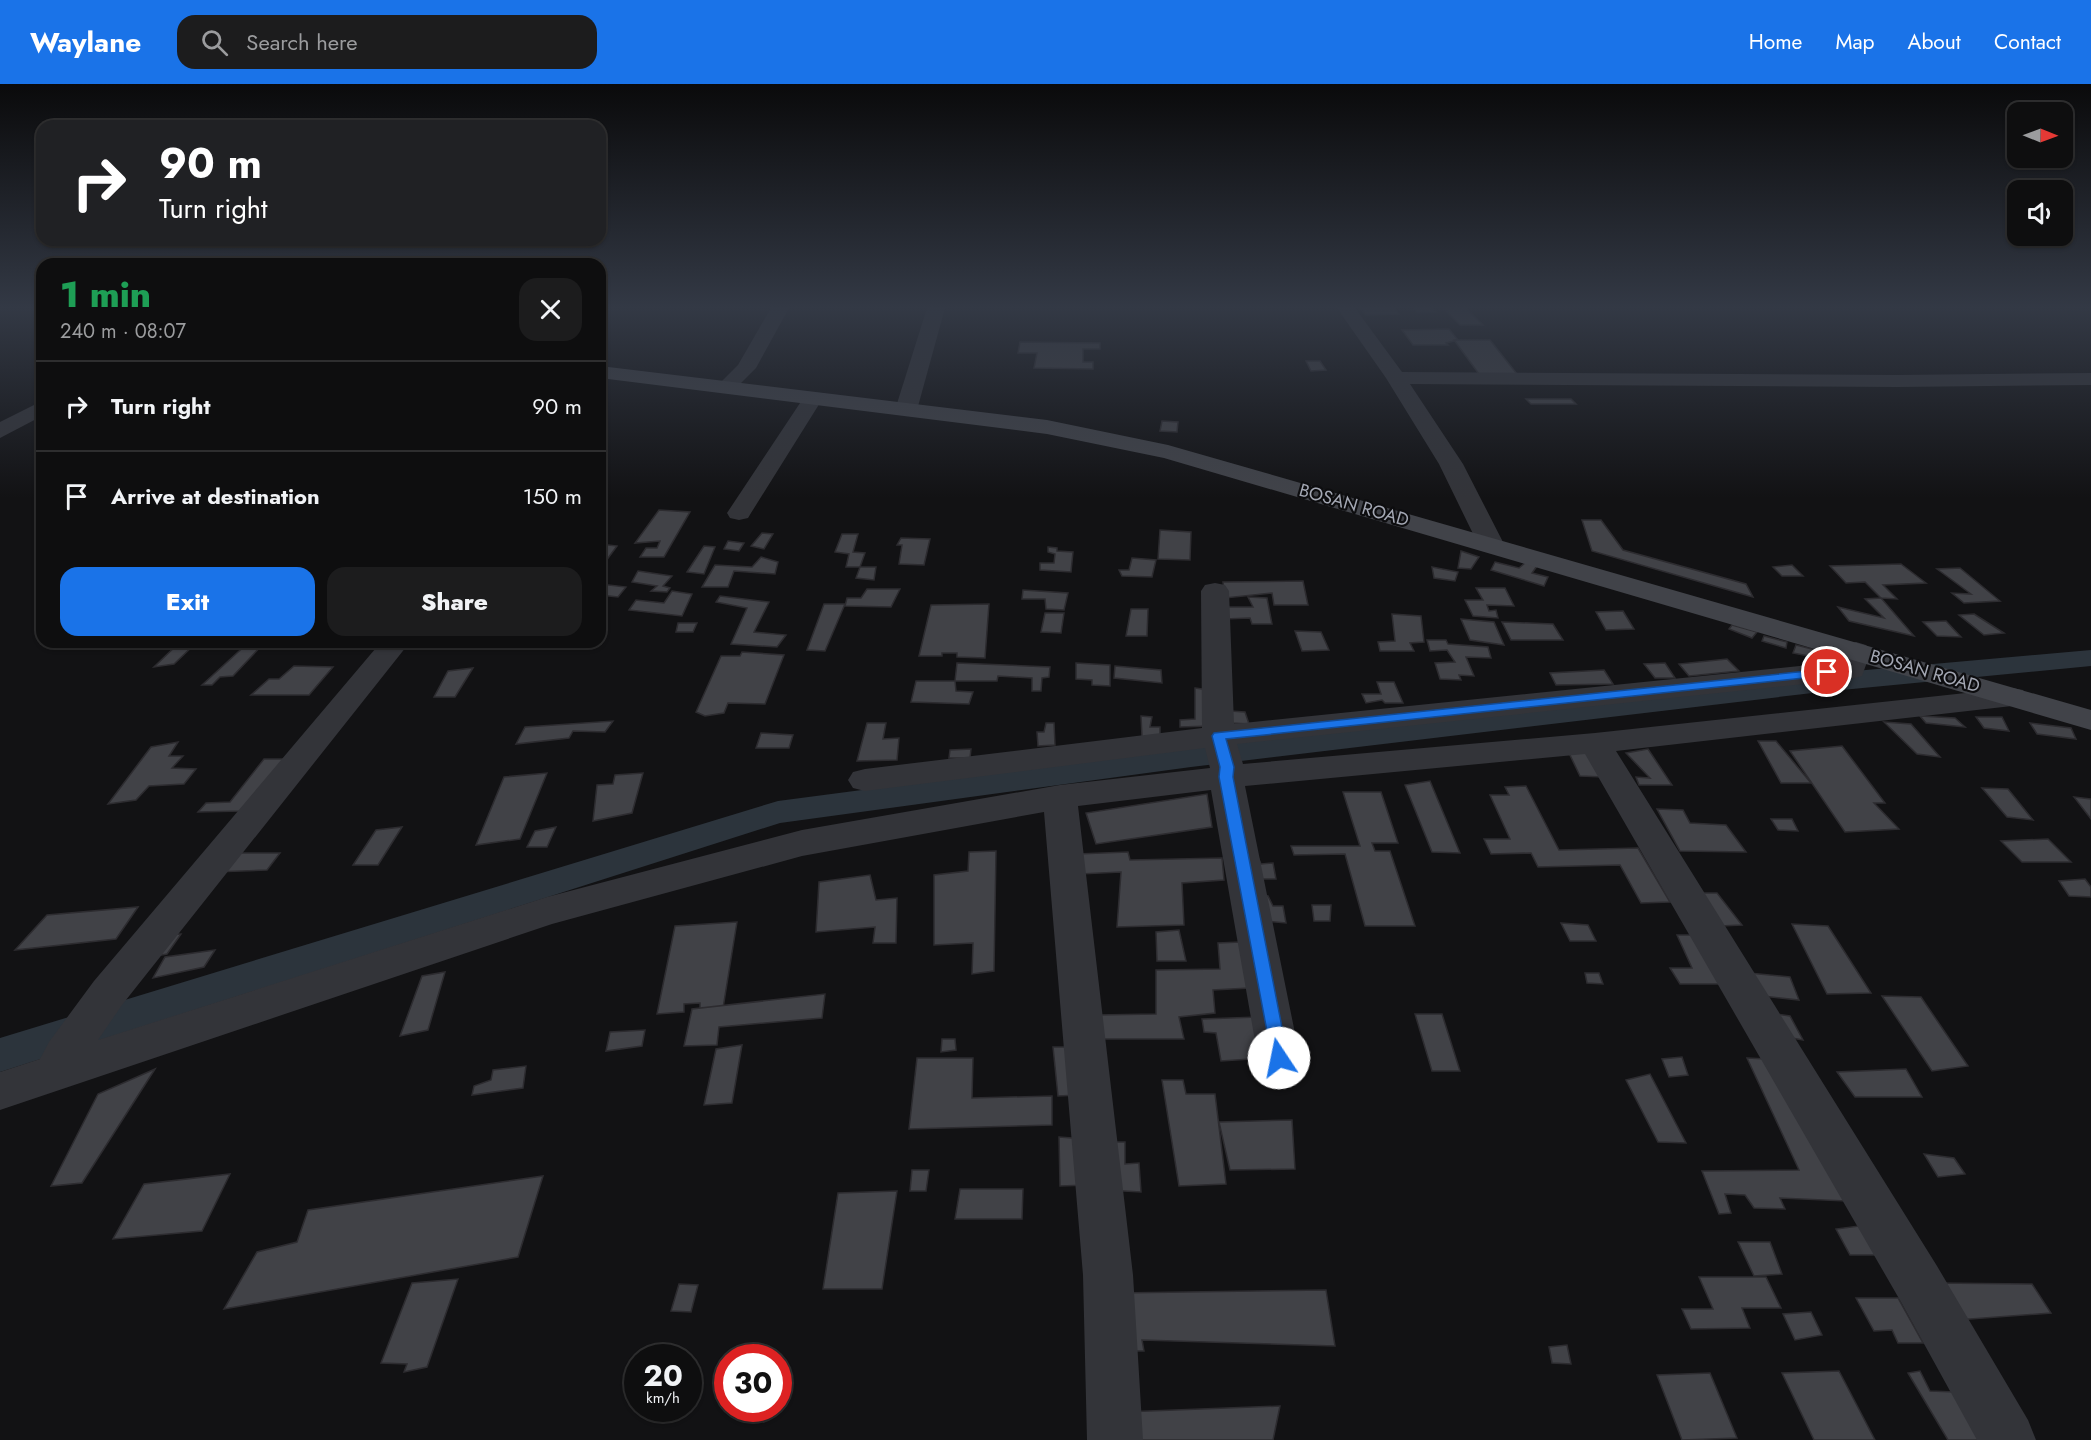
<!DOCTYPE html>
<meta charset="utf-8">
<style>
:root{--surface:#0e0e0f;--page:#1c1c1d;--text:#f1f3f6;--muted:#9b9c9e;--line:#2e2e2f;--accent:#1a73e8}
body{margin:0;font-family:Jost,sans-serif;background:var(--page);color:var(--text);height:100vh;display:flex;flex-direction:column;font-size:22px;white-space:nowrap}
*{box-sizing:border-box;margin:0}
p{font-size:20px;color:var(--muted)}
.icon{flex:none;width:33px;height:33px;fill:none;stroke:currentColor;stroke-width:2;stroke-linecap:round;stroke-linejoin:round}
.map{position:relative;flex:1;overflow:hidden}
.details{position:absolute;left:36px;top:174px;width:570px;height:390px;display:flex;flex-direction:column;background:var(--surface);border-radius:18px;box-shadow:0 2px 4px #0004,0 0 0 2px var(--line)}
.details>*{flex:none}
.banner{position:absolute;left:36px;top:36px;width:570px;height:126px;border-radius:18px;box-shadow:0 2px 4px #0004,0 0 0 2px var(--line);background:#202124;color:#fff;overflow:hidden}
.needle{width:39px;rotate:91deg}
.buttons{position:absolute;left:2007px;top:18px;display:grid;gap:12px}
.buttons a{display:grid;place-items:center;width:66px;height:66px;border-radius:12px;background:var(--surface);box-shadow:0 2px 4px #0004,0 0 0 2px var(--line);font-size:30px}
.speed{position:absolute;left:624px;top:1260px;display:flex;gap:12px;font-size:30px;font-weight:700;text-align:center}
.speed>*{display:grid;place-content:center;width:78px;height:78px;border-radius:50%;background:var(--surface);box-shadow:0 2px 4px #0004,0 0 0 2px var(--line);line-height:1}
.speed small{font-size:15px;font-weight:400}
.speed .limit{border:9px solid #d22;background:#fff;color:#111}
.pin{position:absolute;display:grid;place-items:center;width:51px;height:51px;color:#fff;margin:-26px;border:3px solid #fff;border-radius:50%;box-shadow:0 2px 6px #0007}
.me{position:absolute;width:66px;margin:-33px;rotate:349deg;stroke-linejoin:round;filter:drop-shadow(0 0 4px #0008)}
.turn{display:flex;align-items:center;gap:21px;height:126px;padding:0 24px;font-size:27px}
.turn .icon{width:78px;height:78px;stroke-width:2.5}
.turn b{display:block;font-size:42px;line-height:51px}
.round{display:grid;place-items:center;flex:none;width:63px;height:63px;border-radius:18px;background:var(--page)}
.overview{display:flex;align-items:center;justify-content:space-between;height:102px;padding:0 24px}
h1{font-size:36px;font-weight:800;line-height:45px;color:#1e9e55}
.action{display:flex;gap:12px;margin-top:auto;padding:12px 24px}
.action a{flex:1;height:69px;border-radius:18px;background:var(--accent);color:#fff;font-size:24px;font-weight:800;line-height:69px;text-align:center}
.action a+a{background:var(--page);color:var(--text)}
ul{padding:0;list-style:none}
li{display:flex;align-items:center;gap:18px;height:90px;padding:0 24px;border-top:2px solid var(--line)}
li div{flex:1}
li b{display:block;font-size:22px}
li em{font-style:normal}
header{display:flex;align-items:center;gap:36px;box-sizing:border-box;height:84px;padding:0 30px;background:var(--accent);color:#fff}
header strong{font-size:28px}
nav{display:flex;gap:33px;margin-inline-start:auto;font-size:21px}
.search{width:420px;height:54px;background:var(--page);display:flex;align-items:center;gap:15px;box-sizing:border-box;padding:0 21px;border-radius:18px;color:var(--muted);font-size:22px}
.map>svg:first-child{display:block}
</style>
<header>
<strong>Waylane</strong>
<div class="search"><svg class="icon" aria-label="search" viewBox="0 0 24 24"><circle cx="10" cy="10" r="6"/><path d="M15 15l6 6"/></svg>Search here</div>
<nav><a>Home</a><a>Map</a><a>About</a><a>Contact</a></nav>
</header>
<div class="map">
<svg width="2091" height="1356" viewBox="0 0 2091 1356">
<rect width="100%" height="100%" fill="#121214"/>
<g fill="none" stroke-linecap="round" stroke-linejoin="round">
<!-- canal -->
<polygon fill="#2c343c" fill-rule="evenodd" points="2091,566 2091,582 1821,608 1191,683 780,739 0,988 0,954 778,717 1191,663 1821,590"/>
</g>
<!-- building -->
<g fill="#414247" stroke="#2d2c30" stroke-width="1.5">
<polygon points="1360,224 1394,224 1399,230 1366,231"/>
<polygon points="1413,224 1432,224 1436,228 1417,229"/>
<polygon points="1444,225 1467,225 1483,241 1460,241"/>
<polygon points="1449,245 1458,256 1446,259 1448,261 1413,261 1402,246"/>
<polygon points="1454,256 1490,256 1517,290 1479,290"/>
<polygon points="1020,258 1100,259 1100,265 1083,265 1083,278 1093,278 1093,285 1034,284 1037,269 1018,269"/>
<polygon points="1306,277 1320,277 1326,286 1311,287"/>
<polygon points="1526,315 1571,315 1576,320 1531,320"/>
<polygon points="1162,337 1178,338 1177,348 1160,347"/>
<polygon points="659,426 690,428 664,473 640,473 646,464 657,464 660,457 635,459"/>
<polygon points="1582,436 1601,436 1623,466 1746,500 1753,513 1592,467"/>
<polygon points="1160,446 1191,448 1190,476 1158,475"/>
<polygon points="762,449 773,450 764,465 751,462"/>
<polygon points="842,450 858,450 853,468 865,469 860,483 846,483 849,470 835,468"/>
<polygon points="901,454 930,455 924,481 899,480 902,461 897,461"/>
<polygon points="728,457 744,459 739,467 724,465"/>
<polygon points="600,460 617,462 600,485"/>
<polygon points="704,462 715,463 704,490 687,488"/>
<polygon points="1048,463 1057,464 1057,467 1073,468 1071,488 1040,486 1040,479 1054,479 1055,470 1048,468"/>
<polygon points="1461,467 1479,473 1471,485 1458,484"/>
<polygon points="761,473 778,478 775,490 734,487 728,503 702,503 715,481 752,483"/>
<polygon points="1132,474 1156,476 1152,493 1122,492 1119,486 1129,486"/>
<polygon points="1495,478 1519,484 1526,478 1537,482 1532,489 1548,493 1544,502 1491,486"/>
<polygon points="1901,480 1926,499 1883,501 1897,515 1881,514 1865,498 1846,499 1830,482"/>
<polygon points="1792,481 1803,492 1782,492 1773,483"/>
<polygon points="860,483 876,483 874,496 856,494"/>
<polygon points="1432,483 1458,488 1455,497 1434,494"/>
<polygon points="1960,484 2000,517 1964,519 1952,509 1971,510 1937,485"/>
<polygon points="638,487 672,492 663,502 670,504 667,508 651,507 657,502 632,498"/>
<polygon points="1303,497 1308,521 1274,521 1272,509 1225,514 1223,498"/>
<polygon points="600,500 626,503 618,513 600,511"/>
<polygon points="1476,504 1505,504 1514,522 1487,521 1489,527 1496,526 1498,534 1473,532 1465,516 1483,516"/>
<polygon points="867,505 900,505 891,523 845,522 847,514 861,514"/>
<polygon points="1023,506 1068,509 1064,526 1046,525 1045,515 1022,515"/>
<polygon points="672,507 692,510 682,532 629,526 636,516 664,519"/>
<polygon points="720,512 769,518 754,548 786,551 777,563 731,560 747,524 716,518"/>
<polygon points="1248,513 1267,514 1272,540 1252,540 1250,534 1225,535 1223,523 1253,523"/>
<polygon points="1881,514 1914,552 1849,537 1838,523 1884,534 1865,515"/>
<polygon points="824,520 845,520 825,567 807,566"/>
<polygon points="989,520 985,574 957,573 957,569 942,569 942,572 919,572 931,521"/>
<polygon points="1131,525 1148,525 1147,552 1126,552"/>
<polygon points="1623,527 1634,545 1606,546 1596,528"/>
<polygon points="1045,529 1064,529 1061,549 1041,548"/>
<polygon points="1392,530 1421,532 1424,558 1410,559 1414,567 1380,567 1378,558 1395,557"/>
<polygon points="1974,530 2004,549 1984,551 1959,531"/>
<polygon points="1461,535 1494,538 1504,561 1470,556"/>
<polygon points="1946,537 1961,553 1937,552 1923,538"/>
<polygon points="1502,538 1553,540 1563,556 1511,556"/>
<polygon points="678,539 697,539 693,548 676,548"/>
<polygon points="1732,541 1757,548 1752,554 1729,545"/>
<polygon points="1295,547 1321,548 1329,566 1302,567"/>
<polygon points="1764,552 1787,558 1786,564 1762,557"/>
<polygon points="1427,556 1446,556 1448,560 1488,563 1491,574 1466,573 1474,592 1459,591 1461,596 1440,595 1435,579 1455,578 1447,566 1430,567"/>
<polygon points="180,558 197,558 174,580 154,583"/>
<polygon points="249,558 265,558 233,592 220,593 212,601 202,601"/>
<polygon points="1796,561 1820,567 1819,574 1793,569"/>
<polygon points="742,568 784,571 765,620 728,619 724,629 705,632 696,628 721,572 740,572"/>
<polygon points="1727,575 1739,587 1689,592 1679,580"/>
<polygon points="957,579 1050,583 1049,593 1042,594 1041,607 1032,607 1032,594 998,592 997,597 955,597"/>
<polygon points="1076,579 1110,581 1110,602 1092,601 1092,596 1076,595"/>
<polygon points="1665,579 1675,594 1655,594 1644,580"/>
<polygon points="294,582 333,583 309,611 251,611 269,595 279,595"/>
<polygon points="1115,582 1161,586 1162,599 1114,594"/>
<polygon points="473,584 455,613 434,613 448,587"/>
<polygon points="1604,586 1613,600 1556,601 1550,589"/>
<polygon points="916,597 955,597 956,607 973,608 969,620 911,618"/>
<polygon points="1377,598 1394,598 1403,619 1385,619 1382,616 1366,619 1362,610 1381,610"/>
<polygon points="1195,604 1217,607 1211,642 1180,643 1180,636 1195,635"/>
<polygon points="1230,627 1245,628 1249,640 1231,639"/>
<polygon points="1141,632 1152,633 1150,643 1160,643 1160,652 1142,653"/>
<polygon points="1920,632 1955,634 1965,643 1926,639"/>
<polygon points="1976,633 2002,633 2009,647 1984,644"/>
<polygon points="613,637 605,648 573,647 569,654 516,660 525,643"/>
<polygon points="1884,638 1911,640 1940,673 1917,670"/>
<polygon points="867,639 886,639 883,655 899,654 897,676 857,677"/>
<polygon points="1046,639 1054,639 1055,661 1038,662 1037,648 1044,648"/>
<polygon points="2030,639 2071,644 2076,655 2037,650"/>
<polygon points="761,649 793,651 789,664 756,664"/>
<polygon points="1758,657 1776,657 1811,699 1781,699"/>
<polygon points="178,658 169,672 183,672 172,684 196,685 184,700 149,702 136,716 108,720 151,663"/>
<polygon points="1842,662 1885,719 1874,719 1899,745 1845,748 1790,667"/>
<polygon points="971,665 970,674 949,674 950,666"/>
<polygon points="1648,665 1672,701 1639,701 1636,693 1650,694 1626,669"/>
<polygon points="1587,666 1603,693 1580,692 1569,669"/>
<polygon points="264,675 289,675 243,727 198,728 206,719 230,718"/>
<polygon points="547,689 520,755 476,761 504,693"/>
<polygon points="643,689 632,729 593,737 597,701 613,700 615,691"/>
<polygon points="1430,697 1460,769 1432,768 1405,701"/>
<polygon points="1526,702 1559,766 1638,764 1670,818 1641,819 1620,781 1538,783 1531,769 1491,770 1484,755 1510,755 1490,711 1509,711 1505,703"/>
<polygon points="1982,704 2008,705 2033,736 2007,733"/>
<polygon points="1343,708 1381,708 1398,759 1372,759 1375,767 1390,767 1415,842 1365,842 1345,770 1294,771 1291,762 1360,762"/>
<polygon points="1207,710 1212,743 1096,760 1086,729"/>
<polygon points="2074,713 2091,715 2091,735"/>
<polygon points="1657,725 1683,726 1690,739 1726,741 1746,768 1680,767"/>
<polygon points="1771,735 1792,735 1798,747 1778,746"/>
<polygon points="402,743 378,781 353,781 376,746"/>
<polygon points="556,743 547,763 527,763 535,747"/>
<polygon points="2048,755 2071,778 2022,778 2001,757"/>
<polygon points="996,767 994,887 972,890 973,859 934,861 934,791 968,787 969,768"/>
<polygon points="1128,768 1130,776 1222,774 1224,796 1182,799 1184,841 1117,843 1121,788 1080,790 1077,770"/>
<polygon points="230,769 280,769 267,786 214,788"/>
<polygon points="1258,773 1261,780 1273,779 1276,795 1259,795"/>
<polygon points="870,791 876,816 897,814 896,859 873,859 875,843 816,848 819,798"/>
<polygon points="2085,795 2091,803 2091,813 2069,812 2059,797"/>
<polygon points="1696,809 1717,809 1742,841 1720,842"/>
<polygon points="1259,810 1268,812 1273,822 1283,822 1286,839 1263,837"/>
<polygon points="1312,821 1331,821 1330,837 1314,837"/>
<polygon points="138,823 116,855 15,866 47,831"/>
<polygon points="737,838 723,924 700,928 700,919 684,920 684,928 657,930 675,842"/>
<polygon points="1561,839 1588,841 1596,857 1570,857"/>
<polygon points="1792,840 1828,842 1871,909 1827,910"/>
<polygon points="1179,846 1186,877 1157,877 1156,848"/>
<polygon points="181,850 167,870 145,874 163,851"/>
<polygon points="1677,851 1699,851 1725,900 1680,900 1670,884 1692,884"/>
<polygon points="1240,858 1250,904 1213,906 1215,929 1179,933 1184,955 1101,955 1096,931 1156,930 1156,886 1220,885 1218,859"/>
<polygon points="215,866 204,883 153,894 165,873"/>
<polygon points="445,888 428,946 400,952 422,892"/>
<polygon points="1585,889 1599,889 1603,900 1587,899"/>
<polygon points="1749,889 1790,893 1799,916 1763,912"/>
<polygon points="825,910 822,934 719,943 717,961 684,962 692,925"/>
<polygon points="1882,912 1921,913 1968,982 1932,987"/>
<polygon points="1770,929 1790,932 1803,956 1781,952"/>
<polygon points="1415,930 1442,930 1460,987 1432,987"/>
<polygon points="1258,933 1266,974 1221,977 1216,949 1204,948 1202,935"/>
<polygon points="645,946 642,962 606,967 610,948"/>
<polygon points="942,955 955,955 956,966 941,968"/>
<polygon points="742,961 732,1019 704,1021 716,965"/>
<polygon points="1053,963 1076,963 1080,1011 1058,1012"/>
<polygon points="1682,973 1688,991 1669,993 1662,975"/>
<polygon points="917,974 973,974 972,1014 1052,1012 1052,1041 909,1045"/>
<polygon points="1747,974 1767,975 1846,1117 1780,1114 1785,1125 1754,1124 1745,1111 1725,1110 1731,1129 1719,1130 1702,1087 1799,1086"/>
<polygon points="526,982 523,1004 472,1011 474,1002 491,996 493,986"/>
<polygon points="155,985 82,1099 51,1102 98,1010"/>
<polygon points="1906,985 1922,1013 1855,1013 1837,988"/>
<polygon points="1650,990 1686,1059 1658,1058 1626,996"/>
<polygon points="1162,996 1183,996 1186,1010 1215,1010 1226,1100 1179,1102"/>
<polygon points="1292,1036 1295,1085 1230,1086 1219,1038"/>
<polygon points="1059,1053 1085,1055 1089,1101 1060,1102"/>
<polygon points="1109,1058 1125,1058 1125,1080 1139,1079 1141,1108 1106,1106"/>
<polygon points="1924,1070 1954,1074 1965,1090 1938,1093"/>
<polygon points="912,1086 929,1086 926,1107 910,1107"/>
<polygon points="230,1090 202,1147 113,1155 144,1100"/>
<polygon points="543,1092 518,1173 224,1225 257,1168 297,1158 308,1126"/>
<polygon points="960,1105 1023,1105 1022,1135 955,1135"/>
<polygon points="897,1107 882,1205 823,1205 838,1109"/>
<polygon points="1859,1142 1877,1171 1850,1171 1836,1145"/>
<polygon points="1738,1158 1770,1158 1782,1190 1754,1192"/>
<polygon points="1699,1193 1766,1193 1781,1224 1742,1224 1750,1244 1691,1245 1682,1225 1713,1225"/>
<polygon points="458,1195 427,1283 404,1288 407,1280 381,1279 412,1199"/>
<polygon points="1935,1199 2032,1200 2051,1229 1957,1236"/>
<polygon points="679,1200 698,1201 691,1228 671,1227"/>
<polygon points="1326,1206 1335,1262 1142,1256 1144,1267 1121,1267 1117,1209"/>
<polygon points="1856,1214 1898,1214 1923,1259 1898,1259 1892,1246 1874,1247"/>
<polygon points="1811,1228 1822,1251 1795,1256 1783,1230"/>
<polygon points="1567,1261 1571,1280 1552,1279 1549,1263"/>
<polygon points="1839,1287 1875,1356 1814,1356 1782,1289"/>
<polygon points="1920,1287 1930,1307 1956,1308 1984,1356 1948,1356 1908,1289"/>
<polygon points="1710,1289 1737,1354 1682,1356 1657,1291"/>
<polygon points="1280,1322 1273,1356 1127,1356 1123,1328"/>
</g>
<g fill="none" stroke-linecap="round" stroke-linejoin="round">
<!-- street -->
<g fill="#333439" fill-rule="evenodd">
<polygon points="771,224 789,224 756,284 733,307 719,307 716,303 738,281"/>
<polygon points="927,224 945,224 917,326 913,330 899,330 895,326"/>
<polygon points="1337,224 1355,224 1402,288 1897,291 2091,289 2091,301 1897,303 1410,300 1463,380 1504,460 1500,465 1491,468 1482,465 1478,460 1439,380 1386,294"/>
<polygon points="813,308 820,310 823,314 751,429 748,434 739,436 730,434 727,429 806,310"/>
<polygon points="42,317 42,332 0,354 0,338"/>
<polygon points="1215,499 1225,501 1229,507 1234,640 1838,578 1846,561 1856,558 1866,561 1871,567 1862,592 1851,595 1237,660 1243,680 1595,649 2012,604 2023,606 2027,613 2023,620 2012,622 1616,667 1937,1182 2028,1336 2036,1356 1977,1356 1901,1218 1585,670 1245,702 1300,974 1294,987 1279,992 1264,987 1258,974 1211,706 1078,722 1133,1191 1143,1356 1087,1356 1083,1191 1044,728 802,772 552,840 0,1026 0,988 40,975 49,958 94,897 381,558 410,558 122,921 98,956 547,813 802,746 1060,701 1210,684 1205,664 865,707 853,704 848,696 853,688 865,685 1202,644 1201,507 1205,501"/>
</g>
<!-- secondary -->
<polygon fill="#414349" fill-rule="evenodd" points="600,282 1047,336 1168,361 2091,626 2091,646 1164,374 1047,350 600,294"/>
</g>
<!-- sky -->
<linearGradient id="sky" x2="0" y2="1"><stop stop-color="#0a0a0b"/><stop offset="0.54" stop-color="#333945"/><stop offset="1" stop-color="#333945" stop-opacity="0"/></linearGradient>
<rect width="2091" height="414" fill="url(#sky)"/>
<!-- route -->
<polygon fill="#1a73e8" stroke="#114b97" stroke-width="1.5" points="1827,585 1832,586 1832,591 1226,655 1234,683 1233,693 1288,974 1286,979 1279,981 1273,979 1219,693 1220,683 1212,652 1214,649"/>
<g text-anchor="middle" stroke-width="4.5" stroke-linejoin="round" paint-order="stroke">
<!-- far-street labels -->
<g font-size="18" fill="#a4a8b4" stroke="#0d0d0f">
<text transform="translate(1354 421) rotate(16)" y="6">BOSAN ROAD</text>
<text transform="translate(1925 587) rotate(16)" y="6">BOSAN ROAD</text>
</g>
</g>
</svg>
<div class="buttons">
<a><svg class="needle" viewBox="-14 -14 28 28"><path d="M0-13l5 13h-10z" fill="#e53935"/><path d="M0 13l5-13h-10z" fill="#9b9c9e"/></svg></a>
<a><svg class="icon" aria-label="sound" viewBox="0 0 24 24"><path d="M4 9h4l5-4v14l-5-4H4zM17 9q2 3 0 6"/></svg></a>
</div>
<div class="speed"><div>20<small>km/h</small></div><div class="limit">30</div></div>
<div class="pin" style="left:1827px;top:588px;background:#d93025"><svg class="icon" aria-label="arrive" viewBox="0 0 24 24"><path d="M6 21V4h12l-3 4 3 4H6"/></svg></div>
<svg class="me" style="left:1279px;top:974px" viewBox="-20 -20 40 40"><circle r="19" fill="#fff"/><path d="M0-13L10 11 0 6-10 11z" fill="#1a73e8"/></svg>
<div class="banner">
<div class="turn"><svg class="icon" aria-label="right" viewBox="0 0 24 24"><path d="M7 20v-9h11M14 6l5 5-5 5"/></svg><div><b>90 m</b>Turn right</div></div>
</div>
<section class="details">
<div class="overview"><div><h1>1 min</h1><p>240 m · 08:07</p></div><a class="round"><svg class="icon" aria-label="close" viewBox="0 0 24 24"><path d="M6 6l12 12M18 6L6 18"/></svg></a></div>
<ul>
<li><svg class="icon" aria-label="right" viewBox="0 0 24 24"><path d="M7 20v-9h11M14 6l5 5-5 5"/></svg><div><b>Turn right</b></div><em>90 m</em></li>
<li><svg class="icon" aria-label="arrive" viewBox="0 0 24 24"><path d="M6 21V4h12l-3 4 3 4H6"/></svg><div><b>Arrive at destination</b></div><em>150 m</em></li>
</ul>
<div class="action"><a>Exit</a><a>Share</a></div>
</section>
</div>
